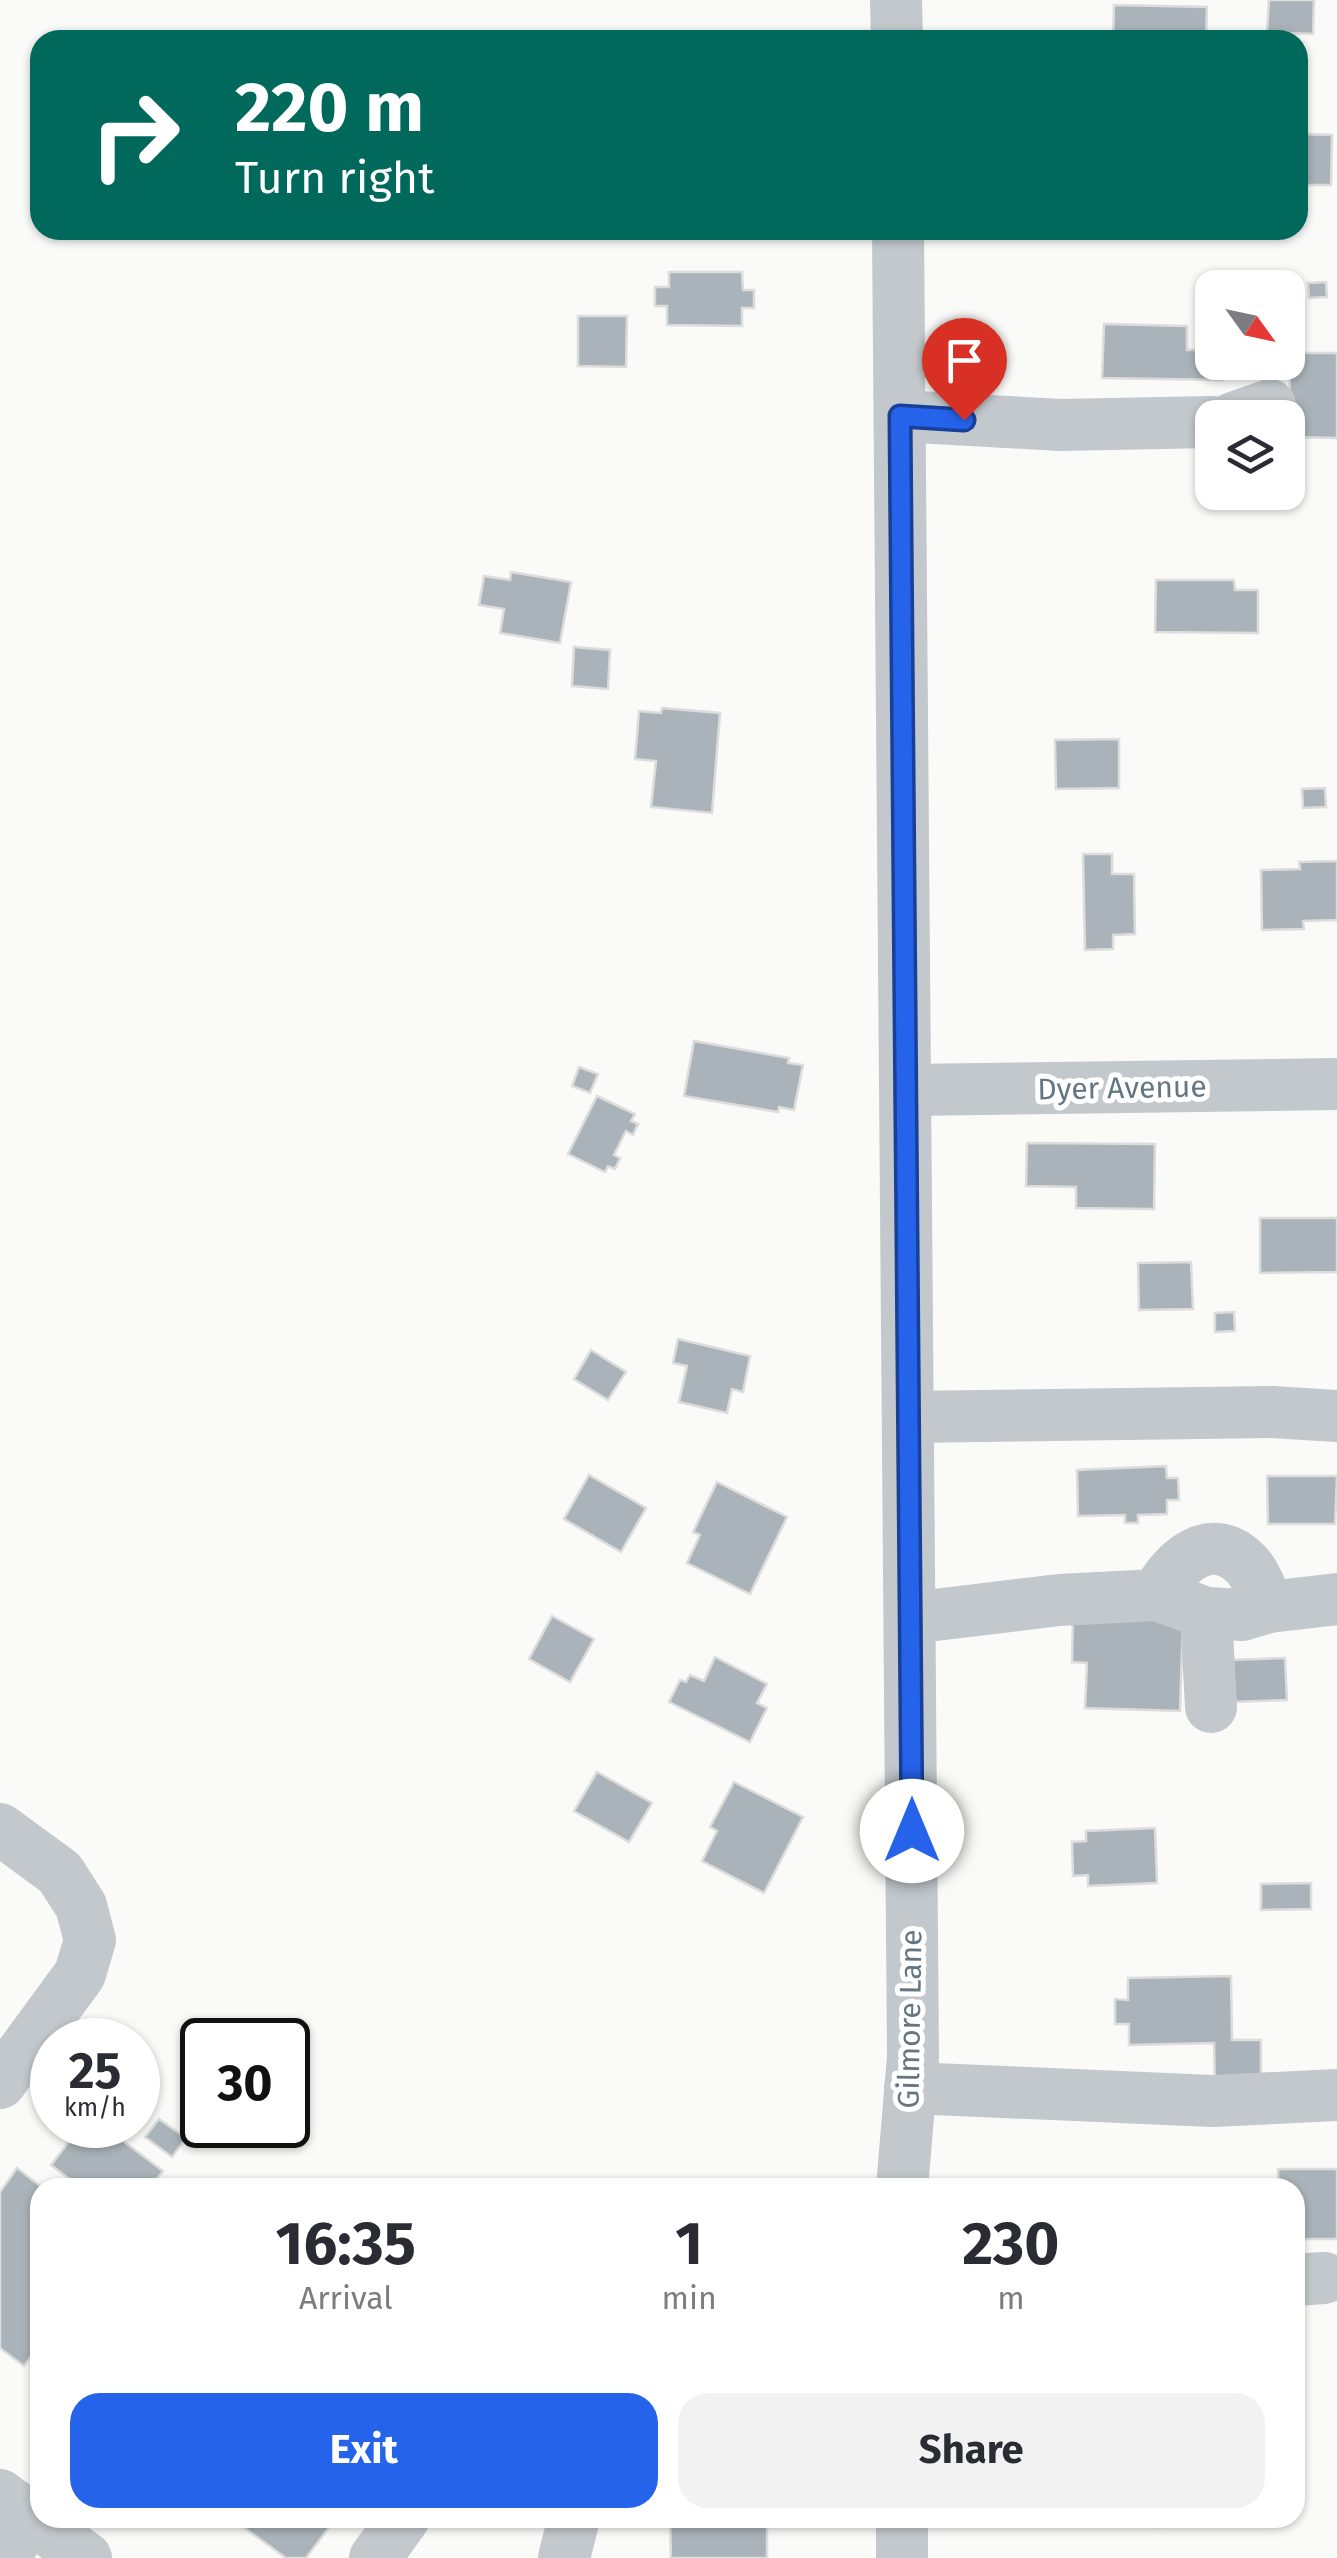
<!DOCTYPE html>
<style>
:root{--surface:#fff;--page:#f2f2f3;--text:#2b2b33;--muted:#7c7c81;--accent:#2563eb}
body{margin:0;font-family:"Fira Sans",sans-serif;background:var(--page);color:var(--text);height:100vh;display:flex;flex-direction:column;font-size:38px;white-space:nowrap}
*{box-sizing:border-box;margin:0}
p{font-size:32px;color:var(--muted)}
.icon{flex:none;width:55px;height:55px;fill:none;stroke:currentColor;stroke-width:2;stroke-linecap:round;stroke-linejoin:round}
.map{position:relative;flex:1;overflow:hidden}
.drawer{position:absolute;left:30px;top:2178px;width:1275px;height:350px;display:flex;flex-direction:column;background:var(--surface);border-radius:30px;box-shadow:0 2px 8px #0004}
.drawer>*{flex:none}
.banner{position:absolute;left:30px;top:30px;width:1278px;height:210px;border-radius:30px;box-shadow:0 2px 8px #0004;background:#00695c;color:#fff;overflow:hidden}
.needle{width:65px;rotate:123deg}
.controls{position:absolute;left:1195px;top:270px;display:grid;gap:20px}
.controls a{display:grid;place-items:center;width:110px;height:110px;border-radius:20px;background:var(--surface);box-shadow:0 2px 8px #0004;font-size:50px}
.speed{position:absolute;left:30px;top:2018px;display:flex;gap:20px;font-size:50px;font-weight:700;text-align:center}
.speed>*{display:grid;place-content:center;width:130px;height:130px;border-radius:50%;background:var(--surface);box-shadow:0 2px 8px #0004;line-height:1}
.speed small{font-size:25px;font-weight:400}
.speed .limit{border:5px solid #111;border-radius:15px;background:#fff;color:#111}
.pin{position:absolute;display:grid;place-items:center;width:85px;height:85px;color:#fff;margin:-102px -42px;border-radius:50% 50% 50% 0;rotate:-45deg;box-shadow:0 0 10px #0007}
.pin .icon{rotate:45deg}
.me{position:absolute;width:110px;margin:-55px;rotate:0deg;stroke-linejoin:round;filter:drop-shadow(0 0 8px #0008)}
.turn{display:flex;align-items:center;gap:35px;height:210px;padding:0 40px;font-size:45px}
.turn .icon{width:130px;height:130px;stroke-width:2.5}
.turn b{display:block;font-size:70px;line-height:85px}
.eta{display:flex;justify-content:space-evenly;align-items:center;height:170px;text-align:center}
.eta b{font-size:60px;font-weight:700;line-height:70px}
.cta{display:flex;gap:20px;margin-top:auto;padding:20px 40px}
.cta a{flex:1;height:115px;border-radius:30px;background:var(--accent);color:#fff;font-size:40px;font-weight:700;line-height:115px;text-align:center}
.cta a+a{background:var(--page);color:var(--text)}
.map>svg:first-child{display:block}
</style>
<div class="map">
<svg width="1337" height="2558" viewBox="0 0 1337 2558">
<rect width="100%" height="100%" fill="#fafaf8"/>
<!-- building -->
<g fill="#aab3b9" stroke="#dcdcda" stroke-width="2.5">
<polygon points="1269,0 1314,0 1313,34 1267,32"/>
<polygon points="1114,5 1207,7 1206,40 1113,40"/>
<polygon points="1298,134 1332,135 1331,185 1298,185"/>
<polygon points="1107,230 1164,230 1164,238 1108,238"/>
<polygon points="669,272 742,272 743,290 754,290 754,308 742,308 742,326 667,325 667,306 655,306 655,287 669,287"/>
<polygon points="1326,282 1327,297 1309,298 1308,283"/>
<polygon points="578,316 627,316 626,367 578,366"/>
<polygon points="1104,324 1187,326 1187,350 1212,350 1212,362 1222,362 1222,380 1102,378"/>
<polygon points="1290,353 1337,353 1337,438 1289,437"/>
<polygon points="511,572 571,582 560,643 500,633 504,609 479,605 484,576 510,580"/>
<polygon points="1156,580 1234,580 1235,590 1258,590 1258,633 1155,632"/>
<polygon points="574,647 610,650 608,689 572,686"/>
<polygon points="662,708 720,713 712,813 651,807 656,761 635,759 639,711 661,713"/>
<polygon points="1119,739 1119,788 1056,789 1055,740"/>
<polygon points="1325,788 1326,807 1303,808 1302,789"/>
<polygon points="1083,854 1112,854 1112,874 1134,874 1135,934 1113,935 1113,949 1085,950"/>
<polygon points="1337,861 1337,920 1303,921 1304,929 1262,930 1261,870 1300,869 1299,862"/>
<polygon points="694,1041 789,1058 788,1063 803,1065 794,1110 779,1107 778,1112 684,1096"/>
<polygon points="579,1067 598,1074 590,1093 572,1086"/>
<polygon points="597,1096 635,1114 631,1121 638,1124 633,1135 626,1131 614,1155 620,1158 615,1169 608,1166 605,1172 568,1154"/>
<polygon points="1027,1143 1155,1144 1154,1209 1076,1208 1076,1187 1026,1186"/>
<polygon points="1260,1218 1337,1218 1337,1272 1260,1273"/>
<polygon points="1191,1262 1193,1309 1139,1310 1138,1263"/>
<polygon points="1234,1312 1235,1331 1215,1332 1215,1313"/>
<polygon points="678,1339 750,1356 743,1392 732,1389 727,1413 679,1402 687,1366 673,1363"/>
<polygon points="591,1350 626,1372 608,1400 574,1379"/>
<polygon points="1166,1466 1167,1478 1178,1478 1179,1500 1167,1500 1167,1514 1138,1515 1138,1523 1125,1523 1125,1515 1078,1516 1077,1470"/>
<polygon points="589,1475 646,1508 621,1552 564,1519"/>
<polygon points="1267,1476 1337,1476 1335,1524 1268,1524"/>
<polygon points="717,1482 787,1517 750,1594 687,1563 700,1535 693,1532"/>
<polygon points="1073,1614 1183,1618 1180,1711 1085,1708 1087,1663 1072,1662"/>
<polygon points="552,1616 594,1639 570,1682 529,1659"/>
<polygon points="715,1657 767,1684 757,1703 767,1708 750,1742 669,1702 680,1680 686,1682 690,1675 704,1681"/>
<polygon points="1285,1658 1287,1700 1232,1702 1231,1660"/>
<polygon points="597,1772 652,1803 629,1842 574,1811"/>
<polygon points="734,1782 803,1817 764,1893 702,1861 717,1831 710,1827"/>
<polygon points="1155,1828 1157,1883 1088,1886 1088,1875 1073,1876 1072,1842 1086,1841 1086,1831"/>
<polygon points="1311,1883 1311,1909 1261,1910 1261,1884"/>
<polygon points="1231,1976 1232,2040 1261,2040 1261,2089 1215,2090 1214,2043 1129,2045 1129,2024 1115,2024 1115,1999 1128,2000 1128,1978"/>
<polygon points="159,2119 186,2138 172,2157 145,2137"/>
<polygon points="82,2125 102,2125 163,2171 150,2188 81,2188 51,2165"/>
<polygon points="17,2168 43,2188 40,2344 24,2366 0,2348 0,2192"/>
<polygon points="1278,2169 1337,2169 1337,2239 1295,2239 1295,2188 1278,2188"/>
<polygon points="231,2518 336,2518 306,2558 286,2558"/>
<polygon points="670,2518 767,2518 767,2558 671,2558"/>
<polygon points="1155,2518 1216,2518 1217,2526 1155,2527"/>
</g>
<g fill="none" stroke-linecap="round" stroke-linejoin="round">
<!-- minor -->
<g stroke="#c3c8cc" stroke-width="52">
<polyline points="896,0 897,40"/>
<polyline points="898,230 913,2057 902,2188"/>
<polyline points="900,416 1060,425 1212,422"/>
<polyline points="1233,418 1270,405"/>
<polyline points="907,1090 1337,1084"/>
<polyline points="909,1417 1272,1412 1337,1416"/>
<path d="M1157 1595C1173 1563 1211 1528 1246 1564 1256 1574 1262 1593 1269 1607"/>
<polyline points="1206,1613 1211,1707"/>
<polyline points="910,1618 1059,1600 1157,1595 1206,1613 1242,1615 1269,1607 1337,1599"/>
<polyline points="0,1829 60,1873 81,1906 90,1940 80,1974 0,2083"/>
<polyline points="910,2088 1213,2101 1337,2095"/>
<polyline points="1295,2280 1324,2278"/>
<polyline points="0,2495 86,2558"/>
<polyline points="902,2518 902,2558"/>
<polyline points="2,2558 31,2518"/>
<polyline points="375,2558 404,2518"/>
<polyline points="564,2558 574,2518"/>
</g>
</g>
<g fill="none" stroke-linecap="round" stroke-linejoin="round">
<!-- route casing -->
<g stroke="#184099" stroke-width="25">
<polyline id="route" points="912,1831 900,416 964,420"/>
</g>
<!-- route -->
<use href="#route" stroke="#2563eb" stroke-width="18"/>
</g>
<g text-anchor="middle" stroke-width="10" stroke-linejoin="round" paint-order="stroke">
<!-- street labels -->
<g font-size="30" fill="#657683" stroke="#fff">
<text transform="translate(1122 1088) rotate(-1)" y="10">Dyer Avenue</text>
<text transform="translate(910 2019) rotate(-89)" y="10">Gilmore Lane</text>
</g>
</g>
</svg>
<div class="controls">
<a><svg class="needle" viewBox="-14 -14 28 28"><path d="M0-13l5 13h-10z" fill="#e53935"/><path d="M0 13l5-13h-10z" fill="#7c7c81"/></svg></a>
<a><svg class="icon" aria-label="layers" viewBox="0 0 24 24"><path d="M12 4l9 5-9 5-9-5zM3 14l9 5 9-5"/></svg></a>
</div>
<div class="speed"><div>25<small>km/h</small></div><div class="limit">30</div></div>
<div class="pin" style="left:964px;top:420px;background:#d93025"><svg class="icon" aria-label="arrive" viewBox="0 0 24 24"><path d="M6 21V4h12l-3 4 3 4H6"/></svg></div>
<svg class="me" style="left:912px;top:1831px" viewBox="-20 -20 40 40"><circle r="19" fill="#fff"/><path d="M0-13L10 11 0 6-10 11z" fill="#2563eb"/></svg>
<div class="banner">
<div class="turn"><svg class="icon" aria-label="right" viewBox="0 0 24 24"><path d="M7 20v-9h11M14 6l5 5-5 5"/></svg><div><b>220 m</b>Turn right</div></div>
</div>
<section class="drawer">
<div class="eta">
<div><b>16:35</b><p>Arrival</p></div>
<div><b>1</b><p>min</p></div>
<div><b>230</b><p>m</p></div>
</div>
<div class="cta"><a>Exit</a><a>Share</a></div>
</section>
</div>
